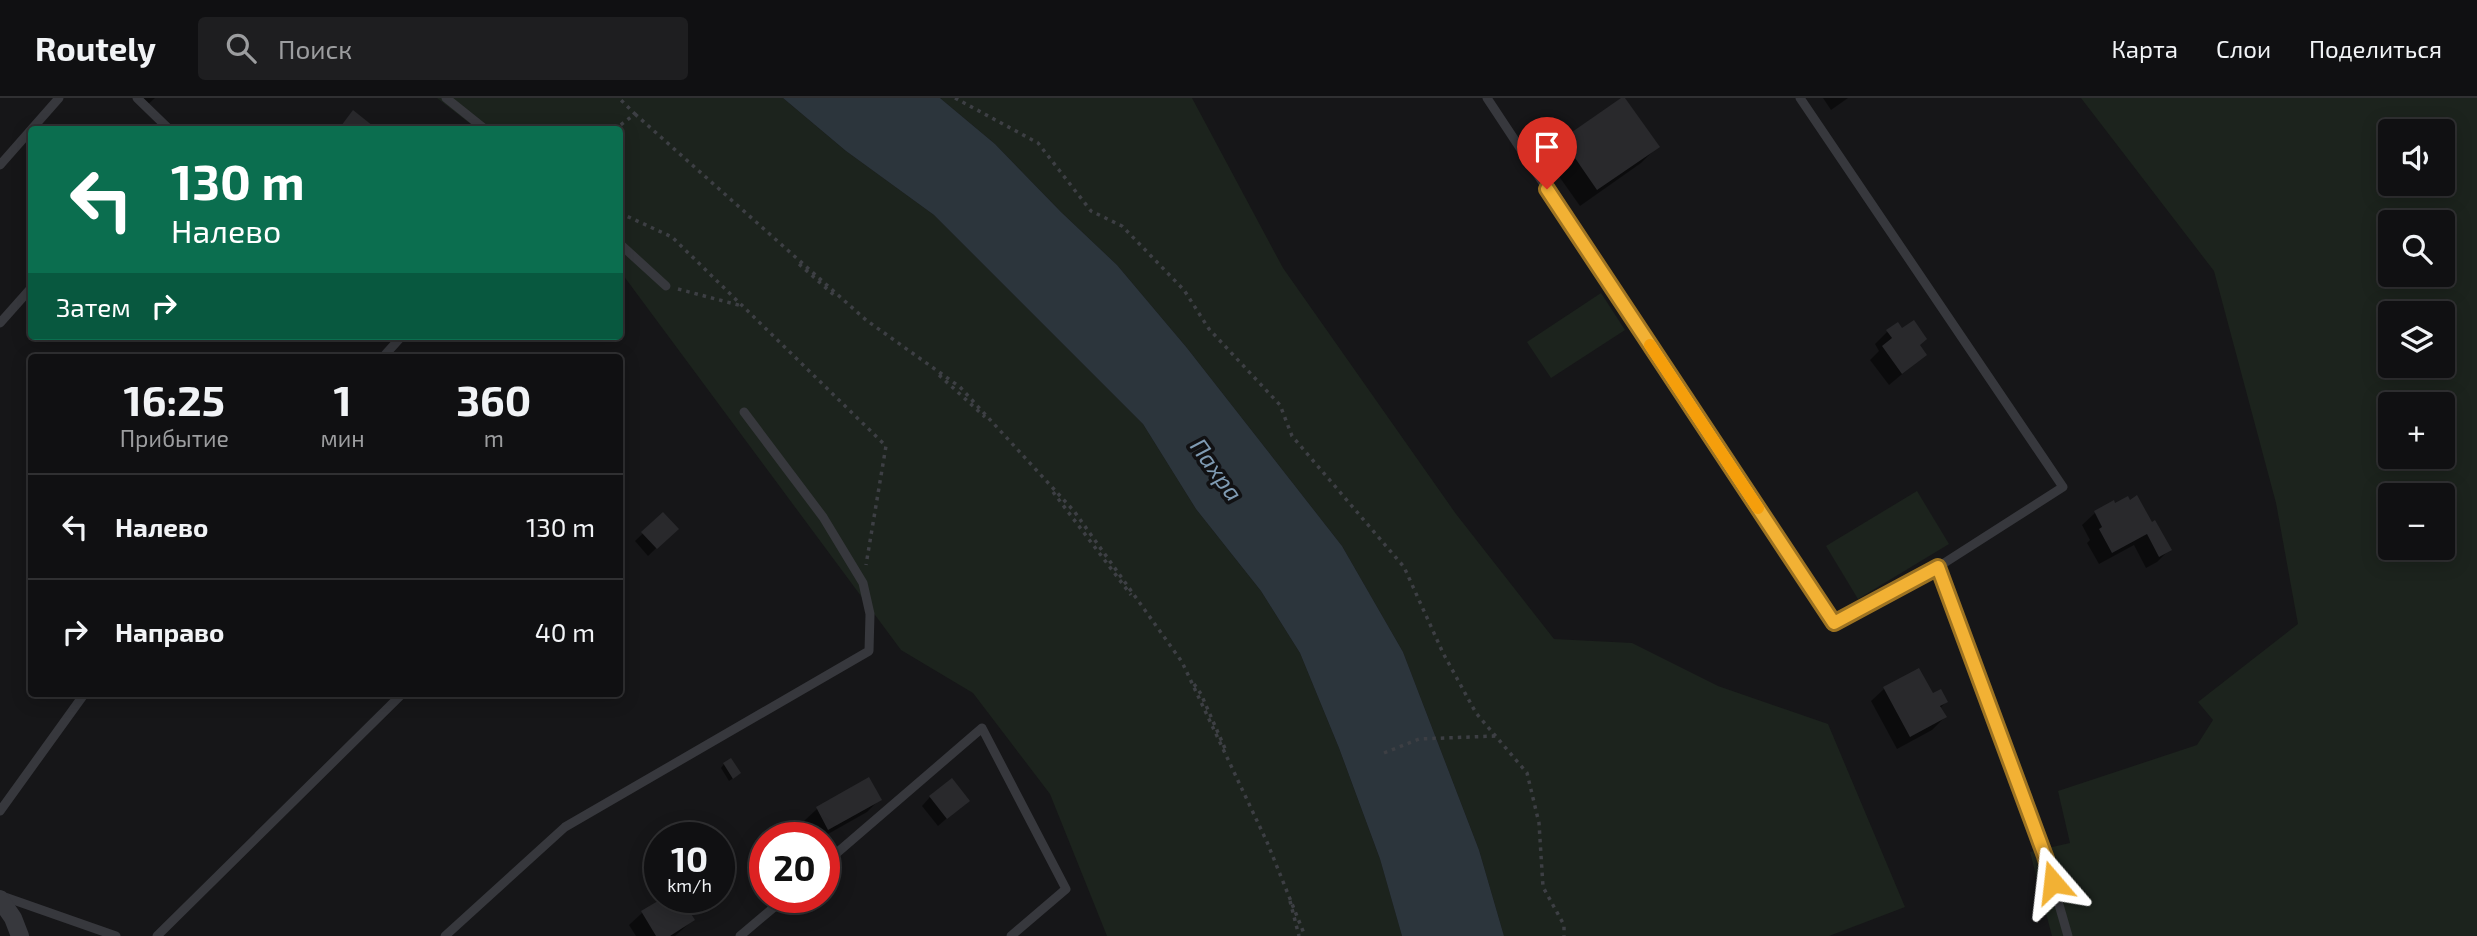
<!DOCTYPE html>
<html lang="ru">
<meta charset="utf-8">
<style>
:root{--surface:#101012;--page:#1e1e20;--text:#f1f3f6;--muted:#9c9d9f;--line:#303032}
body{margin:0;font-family:"Exo 2",sans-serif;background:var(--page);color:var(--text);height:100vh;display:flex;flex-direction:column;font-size:26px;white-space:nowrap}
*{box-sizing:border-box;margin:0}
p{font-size:23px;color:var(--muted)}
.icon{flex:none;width:38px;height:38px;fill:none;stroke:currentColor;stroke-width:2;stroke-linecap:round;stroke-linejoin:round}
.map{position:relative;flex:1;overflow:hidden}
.panel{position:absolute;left:28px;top:256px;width:595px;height:343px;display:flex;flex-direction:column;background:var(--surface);border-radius:7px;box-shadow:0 4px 18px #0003,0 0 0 2px var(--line)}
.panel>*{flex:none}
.banner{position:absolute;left:28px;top:28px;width:595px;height:214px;border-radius:7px;box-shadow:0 4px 18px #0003,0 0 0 2px var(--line);background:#0b6e4f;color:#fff;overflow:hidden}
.buttons{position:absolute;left:2378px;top:21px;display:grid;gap:14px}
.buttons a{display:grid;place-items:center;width:77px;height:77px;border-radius:7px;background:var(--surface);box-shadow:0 4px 18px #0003,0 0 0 2px var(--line);font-size:35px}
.speed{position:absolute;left:644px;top:724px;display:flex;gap:14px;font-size:35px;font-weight:700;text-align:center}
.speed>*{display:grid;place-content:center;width:91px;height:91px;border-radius:50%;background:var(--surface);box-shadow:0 4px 18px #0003,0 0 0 2px var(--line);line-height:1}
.speed small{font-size:18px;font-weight:400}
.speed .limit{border:10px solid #d22;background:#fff;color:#111}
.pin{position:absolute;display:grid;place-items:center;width:60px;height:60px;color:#fff;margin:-72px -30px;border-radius:50% 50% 50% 0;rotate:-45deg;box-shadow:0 0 7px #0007}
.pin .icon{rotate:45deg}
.me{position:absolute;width:77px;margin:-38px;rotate:343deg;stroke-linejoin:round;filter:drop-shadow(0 0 5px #0008)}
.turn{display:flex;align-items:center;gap:24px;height:147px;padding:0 28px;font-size:32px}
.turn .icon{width:91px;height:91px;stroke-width:2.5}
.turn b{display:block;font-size:49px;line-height:60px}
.then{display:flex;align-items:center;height:66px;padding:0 28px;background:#0003;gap:14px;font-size:26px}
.eta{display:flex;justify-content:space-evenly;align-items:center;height:119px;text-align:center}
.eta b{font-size:42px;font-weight:700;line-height:49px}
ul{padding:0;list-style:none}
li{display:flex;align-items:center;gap:21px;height:105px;padding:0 28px;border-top:2px solid var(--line)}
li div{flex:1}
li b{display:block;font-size:26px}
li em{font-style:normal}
header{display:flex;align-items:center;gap:42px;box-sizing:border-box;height:98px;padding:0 35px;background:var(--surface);border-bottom:2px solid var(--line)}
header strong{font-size:33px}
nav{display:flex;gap:38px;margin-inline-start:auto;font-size:24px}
.search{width:490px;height:63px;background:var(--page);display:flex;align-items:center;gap:18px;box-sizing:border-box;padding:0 24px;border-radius:7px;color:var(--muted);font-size:26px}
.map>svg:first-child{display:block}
</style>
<header>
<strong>Routely</strong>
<div class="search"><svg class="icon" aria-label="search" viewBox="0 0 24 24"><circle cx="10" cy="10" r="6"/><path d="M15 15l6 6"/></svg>Поиск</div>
<nav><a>Карта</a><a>Слои</a><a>Поделиться</a></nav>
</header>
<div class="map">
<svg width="2477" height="838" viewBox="0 0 2477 838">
<rect width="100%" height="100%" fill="#161618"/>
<!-- green -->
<g fill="#1c231d" fill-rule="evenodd">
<polygon points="437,0 783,0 846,53 934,117 1143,326 1196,411 1261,493 1300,555 1339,650 1380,761 1402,838 1107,838 1050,696 973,595 901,552 620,173 620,32 477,31"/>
<polygon points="940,0 1192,0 1283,170 1456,416 1554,541 1632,545 1718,588 1828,626 1905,809 1829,838 1504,838 1479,752 1403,554 1342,448 1187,250 1117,167 1061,114 995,46"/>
<path d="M2081 0H2477V838H2052L2030 754 2070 745 2058 693 2197 647 2213 622 2198 604 2298 526 2276 405 2214 173ZM2390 33H2443V86H2390ZM2390 124H2443V177H2390ZM2390 215H2443V268H2390ZM2390 306H2443V359H2390ZM2390 397H2443V450H2390Z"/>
<polygon points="1601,195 1625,232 1551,280 1527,244"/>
<polygon points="1917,393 1949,446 1858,501 1826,448"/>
</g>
<!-- water -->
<polygon fill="#2c353c" points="783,0 940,0 995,46 1061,114 1117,167 1187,250 1342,448 1403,554 1479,752 1504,838 1402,838 1380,761 1339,650 1300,555 1261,493 1196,411 1143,326 934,117 846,53"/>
<!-- shadow -->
<g fill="#0007">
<polygon points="136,0 155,0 145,9"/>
<polygon points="1623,0 1657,49 1641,65 1580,108 1546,60 1563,43"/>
<polygon points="1823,0 1848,0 1831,12"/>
<polygon points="1887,234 1918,247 1925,257 1889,287 1870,262 1879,253 1875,246"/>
<polygon points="2113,405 2170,451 2157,464 2146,470 2134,447 2099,466 2087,445 2090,442 2082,427 2095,415"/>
<polygon points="663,416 676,431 648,458 635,443"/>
<polygon points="1884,591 1932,597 1946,604 1940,610 1945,619 1932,632 1897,651 1871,603"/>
<polygon points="724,666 735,679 729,683 721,670"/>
<polygon points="930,699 961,708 938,728 922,708"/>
<polygon points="880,701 867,714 821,740 814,740 804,723 817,711"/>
<polygon points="666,800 679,800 693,822 675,838 636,838 629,827 642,815"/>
</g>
<!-- building -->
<g fill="#29292c">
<polygon points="1621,0 1625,0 1660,49 1597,92 1562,41"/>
<polygon points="353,12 373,28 370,32 346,32 341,28"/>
<polygon points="1914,222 1927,241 1920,247 1927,257 1902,276 1882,248 1892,240 1886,232 1898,224 1902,230"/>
<polygon points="2137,397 2152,424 2155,422 2172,452 2159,459 2147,436 2112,455 2099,431 2102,429 2094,413 2114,402 2115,405 2128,398 2130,402"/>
<polygon points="663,414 679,431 657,451 641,434"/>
<polygon points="1919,570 1933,595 1941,591 1948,604 1940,608 1947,619 1910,639 1883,589"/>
<polygon points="731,660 741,675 733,681 723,665"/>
<polygon points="869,679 882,702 828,732 816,709"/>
<polygon points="952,680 970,703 947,721 929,698"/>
<polygon points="663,800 681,800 695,822 670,838 656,838 641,813"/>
</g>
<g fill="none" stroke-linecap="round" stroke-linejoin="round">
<!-- path -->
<g stroke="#3d3f44" stroke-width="3.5" stroke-dasharray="3.5 5" stroke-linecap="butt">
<polyline points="955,0 1038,45 1091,113 1122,128 1184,192 1209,231 1280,307 1292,338 1404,469 1443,555 1476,615 1527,675 1539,725 1543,789 1564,827 1564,838"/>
<polyline points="635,16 866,222 960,289 1074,413 1182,564 1267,744 1305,838"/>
<polyline points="614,32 635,16 619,0"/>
<polyline points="620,115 672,139 886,348 866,467"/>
<polyline points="799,166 835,198"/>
<polyline points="678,191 742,208"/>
<polyline points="939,277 985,319"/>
<polyline points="1053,394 1131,497"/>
<polyline points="1194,586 1201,596 1227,655"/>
<polyline points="1384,655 1419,641 1496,638"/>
<polyline points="1290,803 1299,838"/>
</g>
<!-- service -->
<g stroke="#37383d" stroke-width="9">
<polyline points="137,0 170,32"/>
<polyline points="446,0 486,32"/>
<polyline points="1487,0 1834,525 1938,469 2063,389 1800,0"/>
<polyline points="0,67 59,0"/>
<polyline points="620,146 666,188"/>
<polyline points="0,225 32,189"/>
<polyline points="383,259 402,238"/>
<polyline points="1938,469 2045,758 2068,838"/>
<polyline points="0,713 85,595"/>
<polyline points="824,766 982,630 1066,791 1011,838"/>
<polyline points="2,798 116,838"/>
<polyline points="157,838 403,595"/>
<polyline points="445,838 565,729 869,553 870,516 863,485 823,419 744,314"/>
<polyline points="740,838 785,800"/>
</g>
<!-- minor -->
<polyline stroke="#37383d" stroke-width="18" points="0,801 13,820 20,838"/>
</g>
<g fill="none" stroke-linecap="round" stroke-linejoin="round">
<!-- route casing -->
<g stroke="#9d7322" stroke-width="18">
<polyline id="route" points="1547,91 1834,525 1938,469 2045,758 2053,784"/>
</g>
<!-- route -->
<use href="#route" stroke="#f2b134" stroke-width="12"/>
<!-- slow -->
<polyline stroke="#f59e0b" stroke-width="12" points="1650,247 1758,410"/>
</g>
<g text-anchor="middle" stroke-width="7" stroke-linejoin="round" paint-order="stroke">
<!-- water labels -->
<g font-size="24" font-style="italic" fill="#7f9bb3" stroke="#111113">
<text transform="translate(1216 372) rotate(54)" y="8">Пахра</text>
</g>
</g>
</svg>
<div class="buttons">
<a><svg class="icon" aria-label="sound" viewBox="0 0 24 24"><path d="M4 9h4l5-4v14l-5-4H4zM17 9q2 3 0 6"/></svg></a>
<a><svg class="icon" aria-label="search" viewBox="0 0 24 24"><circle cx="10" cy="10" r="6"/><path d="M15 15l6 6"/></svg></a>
<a><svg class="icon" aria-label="layers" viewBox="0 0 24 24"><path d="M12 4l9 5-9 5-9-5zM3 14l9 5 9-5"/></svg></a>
<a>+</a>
<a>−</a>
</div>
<div class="speed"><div>10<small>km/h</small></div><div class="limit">20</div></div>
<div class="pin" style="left:1547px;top:91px;background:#d93025"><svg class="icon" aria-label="arrive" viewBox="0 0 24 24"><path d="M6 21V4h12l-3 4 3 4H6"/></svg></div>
<svg class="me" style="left:2053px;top:784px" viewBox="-20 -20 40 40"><path d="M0-17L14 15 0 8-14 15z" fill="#f2b134" stroke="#fff" stroke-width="4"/></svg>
<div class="banner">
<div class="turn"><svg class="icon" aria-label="left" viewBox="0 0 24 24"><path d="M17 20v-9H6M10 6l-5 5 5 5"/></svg><div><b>130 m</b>Налево</div></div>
<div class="then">Затем<svg class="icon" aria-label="right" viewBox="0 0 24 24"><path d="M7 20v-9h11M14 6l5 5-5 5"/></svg></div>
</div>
<section class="panel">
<div class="eta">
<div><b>16:25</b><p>Прибытие</p></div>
<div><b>1</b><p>мин</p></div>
<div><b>360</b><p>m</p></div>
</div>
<ul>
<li><svg class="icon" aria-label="left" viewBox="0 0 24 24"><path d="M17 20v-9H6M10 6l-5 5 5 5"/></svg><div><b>Налево</b></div><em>130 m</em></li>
<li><svg class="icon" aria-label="right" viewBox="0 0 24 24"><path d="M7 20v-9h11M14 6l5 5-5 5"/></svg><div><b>Направо</b></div><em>40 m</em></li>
</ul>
</section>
</div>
